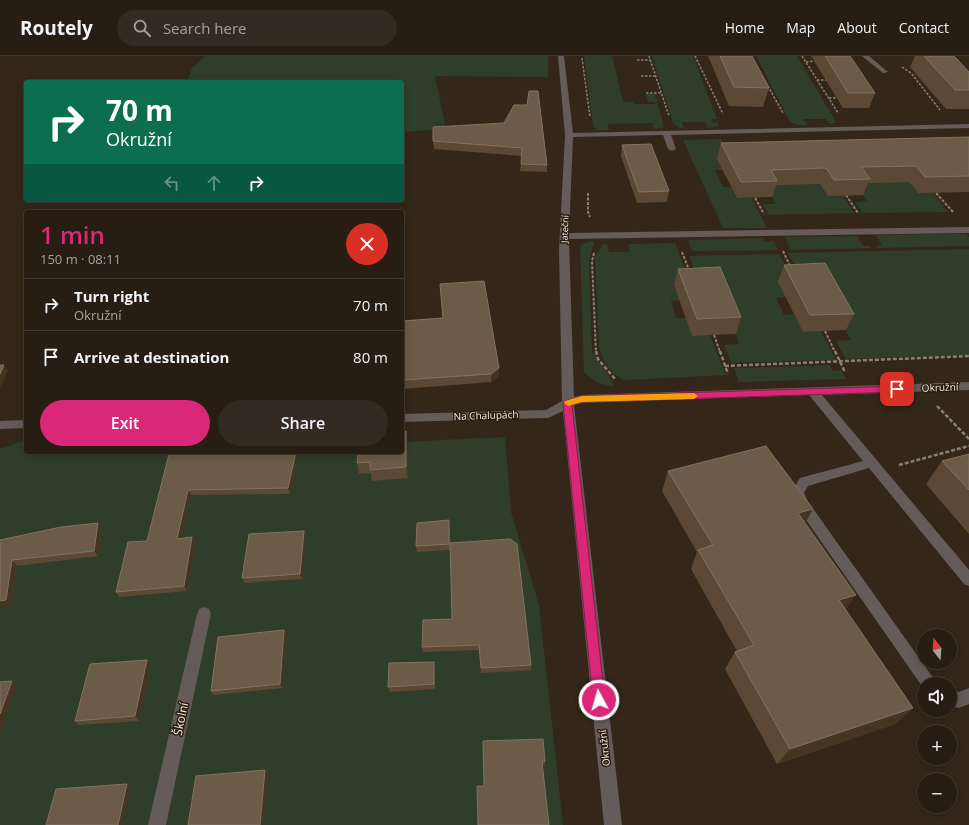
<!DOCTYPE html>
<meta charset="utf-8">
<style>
:root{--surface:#271d13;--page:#332a21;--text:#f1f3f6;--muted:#a4a2a0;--line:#433b33;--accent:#db2777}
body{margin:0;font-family:"Open Sans",sans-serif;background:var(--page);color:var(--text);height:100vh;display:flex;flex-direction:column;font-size:15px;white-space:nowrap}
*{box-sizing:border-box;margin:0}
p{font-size:13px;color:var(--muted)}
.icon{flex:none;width:22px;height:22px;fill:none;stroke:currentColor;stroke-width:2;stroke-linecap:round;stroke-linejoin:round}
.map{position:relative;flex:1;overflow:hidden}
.panel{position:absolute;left:24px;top:154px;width:380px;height:244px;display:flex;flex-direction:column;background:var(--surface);border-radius:4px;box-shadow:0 2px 10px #0003,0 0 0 1px var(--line)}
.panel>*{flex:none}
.banner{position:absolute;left:24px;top:24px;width:380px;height:122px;border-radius:4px;box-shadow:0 2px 10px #0003,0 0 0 1px var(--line);background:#0b6e4f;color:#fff;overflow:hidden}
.needle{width:26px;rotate:343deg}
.buttons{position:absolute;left:917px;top:573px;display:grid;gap:8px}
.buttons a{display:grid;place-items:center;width:40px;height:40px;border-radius:50%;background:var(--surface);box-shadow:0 2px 10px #0003,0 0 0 1px var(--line);font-size:20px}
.pin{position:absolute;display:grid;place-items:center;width:34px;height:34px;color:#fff;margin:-17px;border-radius:8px;box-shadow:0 2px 6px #0006}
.me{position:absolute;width:44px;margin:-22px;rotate:354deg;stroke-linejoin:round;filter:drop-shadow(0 0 3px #0008)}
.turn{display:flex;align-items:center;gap:14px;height:84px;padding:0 16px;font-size:18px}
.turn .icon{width:52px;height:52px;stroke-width:2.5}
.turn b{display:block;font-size:28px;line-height:34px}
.lanes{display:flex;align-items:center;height:38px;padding:0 16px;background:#0003;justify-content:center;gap:20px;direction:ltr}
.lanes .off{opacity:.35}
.round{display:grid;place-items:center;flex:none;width:42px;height:42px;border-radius:21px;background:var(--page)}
.summary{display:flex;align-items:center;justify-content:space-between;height:68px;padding:0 16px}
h1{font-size:24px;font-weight:600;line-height:30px;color:var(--accent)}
.cta{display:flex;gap:8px;margin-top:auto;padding:8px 16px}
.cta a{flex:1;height:46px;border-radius:24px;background:var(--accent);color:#fff;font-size:16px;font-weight:600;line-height:46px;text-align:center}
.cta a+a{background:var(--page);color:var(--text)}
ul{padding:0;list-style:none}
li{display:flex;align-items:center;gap:12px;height:52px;padding:0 16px;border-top:1px solid var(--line)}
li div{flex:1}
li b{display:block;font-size:15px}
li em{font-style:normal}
header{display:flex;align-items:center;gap:24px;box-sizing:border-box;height:56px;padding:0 20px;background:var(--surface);border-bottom:1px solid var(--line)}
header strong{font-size:19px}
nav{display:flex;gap:22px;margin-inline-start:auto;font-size:14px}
.search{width:280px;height:36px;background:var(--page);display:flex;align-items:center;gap:10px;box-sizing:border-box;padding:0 14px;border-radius:22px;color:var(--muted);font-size:15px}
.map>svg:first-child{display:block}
</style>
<header>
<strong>Routely</strong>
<div class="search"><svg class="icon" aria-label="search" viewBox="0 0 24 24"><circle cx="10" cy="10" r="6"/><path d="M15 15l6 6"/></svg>Search here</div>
<nav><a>Home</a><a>Map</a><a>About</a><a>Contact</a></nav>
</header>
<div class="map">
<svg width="969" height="769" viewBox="0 0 969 769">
<rect width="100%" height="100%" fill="#342719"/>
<!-- green -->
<g fill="#2f3d2b">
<polygon points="205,0 548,0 548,21 435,20 446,73 402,76 402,26 187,26 192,12"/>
<polygon points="584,0 612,0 623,46 633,46 634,48 655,48 655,46 648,46 646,38 655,38 664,71 655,73 652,67 608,68 609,74 598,74 593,69"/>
<polygon points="652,0 693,0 717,63 711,63 713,67 719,67 718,70 708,72 705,66 682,66 684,72 680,72 673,67"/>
<polygon points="756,0 797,0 836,66 830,69 826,63 803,63 807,69 797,69 790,66"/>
<polygon points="721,83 731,103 723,114 715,114 723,131 731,131 737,142 752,142 767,172 723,172 683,84"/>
<polygon points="890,85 909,126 918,137 933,137 948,156 862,157 855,146 867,145 855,127"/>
<polygon points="761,89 812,128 820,128 828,140 843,139 854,157 768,159 763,148 776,148 766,130"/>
<polygon points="966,178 969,181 969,190 877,192 876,190 882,189 876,179"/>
<polygon points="857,180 863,190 870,190 871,192 791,194 785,181"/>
<polygon points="763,182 765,186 774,185 778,194 692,195 688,184"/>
<path d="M595 185 589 204 592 296 607 317 614 330C600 329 593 325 584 316L580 191 584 187Z"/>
<path d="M675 187 691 228 674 229 680 244 671 245 676 262H686L692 279H710L726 319 626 324C613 322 601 303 599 291L595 200 603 188H607L609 196H630L628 188Z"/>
<polygon points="969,193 969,299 846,303 836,285 851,284 836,257 800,219 788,197"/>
<polygon points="779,198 794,225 785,241 776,242 784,259 794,258 803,276 821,275 836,304 731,307 724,289 739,288 736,278 698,222 689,200"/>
<polygon points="830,309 833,315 841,314 846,323 739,326 734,312"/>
<polygon points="505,381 511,456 539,549 563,769 0,769 0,393 20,386 26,386 26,396 402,396 402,386"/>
</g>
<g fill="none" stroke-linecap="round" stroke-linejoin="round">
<!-- path-far2 -->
<g stroke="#8a7f73" stroke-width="1.5" stroke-dasharray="2.5 1.5" stroke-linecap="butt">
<polyline points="649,0 669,60"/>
<polyline points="695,0 723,58"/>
<polyline points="802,0 838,57"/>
<polyline points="582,2 590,61"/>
<polyline points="637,4 650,4"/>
<polyline points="806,6 815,5"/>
<polyline points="902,11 911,17 940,54"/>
<polyline points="760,16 783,57"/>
<polyline points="641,20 656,20"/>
<polyline points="817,24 826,24"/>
<polyline points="646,37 661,37"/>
<polyline points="829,42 837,42"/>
</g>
<!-- path-far1 -->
<g stroke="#8a7f73" stroke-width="2" stroke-dasharray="3 1.5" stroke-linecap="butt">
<polyline points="588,137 588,156 590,161"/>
<polyline points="936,137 953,156"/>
<polyline points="846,139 858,157"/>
<polyline points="755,142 764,158"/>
<polyline points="783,195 791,212"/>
<polyline points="682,196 689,214"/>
<polyline points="594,197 592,205 596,296"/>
<polyline points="825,275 835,296"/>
<polyline points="714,279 720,296"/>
</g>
<!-- path -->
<g stroke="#8a7f73" stroke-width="2.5" stroke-dasharray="4 2" stroke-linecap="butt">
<polyline points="596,295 598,303 615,323"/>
<polyline points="720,295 728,318"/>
<polyline points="835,295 845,316"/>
<polyline points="725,310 969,300"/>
<polyline points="937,350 969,383"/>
<polyline points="899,409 969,390"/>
</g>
<!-- minor -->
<g fill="#655b58" fill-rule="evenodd">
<polygon points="558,0 564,0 573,77 969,68 969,72 671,79 676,93 672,95 668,93 663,79 573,81 569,177 969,171 969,177 569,183 574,341 582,339 969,326 969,334 822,339 969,514 969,530 964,528 869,412 808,430 804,437 807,444 934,623 937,628 924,628 924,633 797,451 791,436 800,422 863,405 809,339 582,347 574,349 622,769 604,769 563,355 548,362 402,366 402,358 546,354 562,345 559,193 565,79"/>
<polygon points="862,0 869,0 888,16 883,17"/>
<polygon points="26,364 26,372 0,373 0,365"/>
<polygon points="204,551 209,553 211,558 166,769 148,769 197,558 199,553"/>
<polygon points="969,632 969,648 959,652 950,650 950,634 959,636"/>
</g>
</g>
<!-- wall -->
<g fill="#5c4935">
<polygon points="708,0 752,0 769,32 763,51 729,50"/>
<polygon points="811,0 850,0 875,37 869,52 843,52"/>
<polygon points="915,0 954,0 969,16 969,53 946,53 910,11"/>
<polygon points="504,67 547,109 547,116 520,115 522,100 434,93 433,85"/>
<polygon points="969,81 969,136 918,137 909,126 868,127 863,139 828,140 820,128 776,129 772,141 737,142 717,103 721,87"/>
<polygon points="622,89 669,135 667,146 637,147 621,100"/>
<polygon points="784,209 854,258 846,274 803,276 778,226"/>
<polygon points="678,213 741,261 736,278 692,280 674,229"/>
<polygon points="440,228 499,312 499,320 491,326 402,333 402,265 443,262"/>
<polygon points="407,387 408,422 372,425 371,417 359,418 357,407"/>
<polygon points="169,398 297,402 290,438 191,439 181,482 192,481 195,487 187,535 119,541 116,536 147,485"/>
<polygon points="969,398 969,478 926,428 942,405"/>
<polygon points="668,415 805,467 856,539 845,553 913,652 895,668 777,708 725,613 735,596 737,595 691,513 697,496 662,435"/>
<polygon points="450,470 450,487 531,609 531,614 481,617 479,594 423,596 422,591 452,563 450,494 417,496 416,490"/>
<polygon points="102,473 98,500 17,510 11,549 0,484"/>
<polygon points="304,475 306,480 302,523 245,527 242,522"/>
<polygon points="284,574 287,579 283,632 214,639 211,635"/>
<polygon points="147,604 151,609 139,665 79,669 75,665"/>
<polygon points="434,606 435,633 390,636 388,631"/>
<polygon points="483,685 545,705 545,709 542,710 484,730"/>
</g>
<!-- shaded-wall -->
<g fill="#453422">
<polygon points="4,309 8,315 0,332 0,318"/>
<polygon points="499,312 499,320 491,326 491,318"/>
<polygon points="406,375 407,387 408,422 406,411"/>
<polygon points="296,396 297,402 290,438 288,432"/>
<polygon points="188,434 191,439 180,488 177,483"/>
<polygon points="813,453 802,473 798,457"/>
<polygon points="98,467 102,473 98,500 94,495"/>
<polygon points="304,475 306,480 302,523 300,518"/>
<polygon points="192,481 195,487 187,535 184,530"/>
<polygon points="12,504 17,510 11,549 0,551 0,545"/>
<polygon points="856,539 842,558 839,544"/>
<polygon points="284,574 287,579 283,632 280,628"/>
<polygon points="147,604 151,609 139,665 135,660"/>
<polygon points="12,625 17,630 0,678 0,658"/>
<polygon points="913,652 895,668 777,708 790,693"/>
<polygon points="265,714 268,718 263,769 260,769"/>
<polygon points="127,728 131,732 123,769 118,769"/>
</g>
<!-- building -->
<g fill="#6c5b48" stroke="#827261">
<polygon points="720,0 752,0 769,32 734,31"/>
<polygon points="825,0 850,0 875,37 848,37"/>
<polygon points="924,0 954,0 969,16 969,34 955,34"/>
<polygon points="529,35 538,35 547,109 521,108 522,92 433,85 433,71 504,67 514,49 527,49"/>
<polygon points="969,81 969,120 925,121 916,110 861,111 870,123 834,124 826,112 771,114 777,125 741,126 721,87"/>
<polygon points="651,88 669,135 639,136 622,89"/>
<polygon points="825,207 854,258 810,259 784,209"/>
<polygon points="720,211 741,261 697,263 678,213"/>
<polygon points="484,225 499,312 491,318 402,324 402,265 443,262 440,228"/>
<polygon points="0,309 4,309 0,318"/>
<polygon points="406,375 406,411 370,414 370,406 357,407 358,396 402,396 402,376"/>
<polygon points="766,390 813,453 798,457 856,539 839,544 913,652 790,693 735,596 754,589 698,494 713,489 668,415"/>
<polygon points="296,396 288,432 188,434 177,483 192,481 184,530 116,536 128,486 147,485 169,398"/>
<polygon points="969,398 969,434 942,405"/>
<polygon points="449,464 449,488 416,490 417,467"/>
<polygon points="98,467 94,495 12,504 6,544 0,545 0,484 61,471"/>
<polygon points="304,475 300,518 242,522 249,478"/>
<polygon points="510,483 517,488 531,609 481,612 479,589 422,591 423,564 452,563 450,487"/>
<polygon points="284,574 280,628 211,635 218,581"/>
<polygon points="147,604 135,660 75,665 90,608"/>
<polygon points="434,606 434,628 388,631 389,607"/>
<polygon points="12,625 0,658 0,626"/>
<polygon points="543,683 545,705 542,706 549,769 478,769 477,730 484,730 483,685"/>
<polygon points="265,714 260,769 188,769 196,720"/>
<polygon points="127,728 118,769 46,769 56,733"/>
</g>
<!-- route -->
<polygon fill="#db2777" stroke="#8e194d" points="897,330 901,333 897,336 582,346 572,349 605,644 603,648 599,650 595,648 593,644 563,347 565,345 582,340"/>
<!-- slow -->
<polygon fill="#f59e0b" points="694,337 698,340 694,343 582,346 568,350 564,347 565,345 582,340"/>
<g text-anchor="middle" stroke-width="3" stroke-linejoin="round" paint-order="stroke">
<!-- far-street labels -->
<g font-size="9" fill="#f7eee5" stroke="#2a1d0f">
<text transform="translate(565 173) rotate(-88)" y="3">Jateční</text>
</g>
<!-- street labels -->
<g font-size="10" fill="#f7eee5" stroke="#2a1d0f">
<text transform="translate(940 331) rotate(-2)" y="4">Okružní</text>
<text transform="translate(486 359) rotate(-2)" y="4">Na Chalupách</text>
<text transform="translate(604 692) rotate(-96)" y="4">Okružní</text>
</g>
<!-- near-street labels -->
<g font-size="12" fill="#f7eee5" stroke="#2a1d0f">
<text transform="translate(181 663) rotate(-78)" y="4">Školní</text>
</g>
</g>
</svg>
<div class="buttons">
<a><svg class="needle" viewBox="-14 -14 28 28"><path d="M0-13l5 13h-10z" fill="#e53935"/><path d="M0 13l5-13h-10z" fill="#a4a2a0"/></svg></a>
<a><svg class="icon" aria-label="sound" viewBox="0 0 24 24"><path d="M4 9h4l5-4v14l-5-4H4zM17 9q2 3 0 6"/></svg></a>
<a>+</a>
<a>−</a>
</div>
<div class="pin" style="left:897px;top:333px;background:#d93025"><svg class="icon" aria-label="arrive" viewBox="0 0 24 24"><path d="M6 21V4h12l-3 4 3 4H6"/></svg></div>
<svg class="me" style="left:599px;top:644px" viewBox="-20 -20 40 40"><circle r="17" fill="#db2777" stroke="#fff" stroke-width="3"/><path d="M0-11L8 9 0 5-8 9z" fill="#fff"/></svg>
<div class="banner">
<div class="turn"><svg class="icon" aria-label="right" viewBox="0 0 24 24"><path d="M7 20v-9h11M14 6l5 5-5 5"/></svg><div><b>70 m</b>Okružní</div></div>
<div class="lanes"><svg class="icon off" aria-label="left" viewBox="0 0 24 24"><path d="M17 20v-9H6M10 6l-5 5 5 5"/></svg><svg class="icon off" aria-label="ahead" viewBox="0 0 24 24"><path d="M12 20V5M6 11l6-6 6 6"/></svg><svg class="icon" aria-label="right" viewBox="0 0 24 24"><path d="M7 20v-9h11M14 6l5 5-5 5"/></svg></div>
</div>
<section class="panel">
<div class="summary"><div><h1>1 min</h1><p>150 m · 08:11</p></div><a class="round" style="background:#d93025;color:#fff"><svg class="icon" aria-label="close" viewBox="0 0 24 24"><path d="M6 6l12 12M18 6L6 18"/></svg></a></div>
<ul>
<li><svg class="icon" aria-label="right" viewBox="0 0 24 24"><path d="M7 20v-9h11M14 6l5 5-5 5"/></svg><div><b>Turn right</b><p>Okružní</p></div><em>70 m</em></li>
<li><svg class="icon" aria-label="arrive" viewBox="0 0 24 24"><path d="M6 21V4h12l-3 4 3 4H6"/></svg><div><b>Arrive at destination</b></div><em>80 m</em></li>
</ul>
<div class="cta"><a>Exit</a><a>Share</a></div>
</section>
</div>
